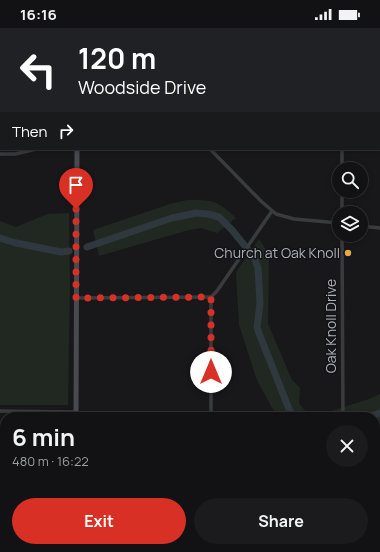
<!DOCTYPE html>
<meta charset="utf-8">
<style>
:root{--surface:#121214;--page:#1b1b1d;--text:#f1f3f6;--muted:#9c9ea0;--line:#313234;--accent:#d93025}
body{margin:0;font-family:Manrope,sans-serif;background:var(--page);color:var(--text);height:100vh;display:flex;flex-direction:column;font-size:15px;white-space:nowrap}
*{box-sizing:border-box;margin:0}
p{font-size:13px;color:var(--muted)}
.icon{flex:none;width:22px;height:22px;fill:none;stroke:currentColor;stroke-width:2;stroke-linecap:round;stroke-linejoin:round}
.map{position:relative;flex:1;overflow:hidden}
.sheet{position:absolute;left:0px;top:384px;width:380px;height:140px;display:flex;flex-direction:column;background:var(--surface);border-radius:16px 16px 0 0;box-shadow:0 2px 6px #0003,0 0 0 1px var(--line)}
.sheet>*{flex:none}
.hud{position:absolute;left:0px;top:0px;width:380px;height:122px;box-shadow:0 2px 6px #0003,0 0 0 1px var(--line);background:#202124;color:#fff;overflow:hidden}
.tools{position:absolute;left:332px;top:134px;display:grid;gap:8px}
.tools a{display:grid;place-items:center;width:36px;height:36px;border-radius:50%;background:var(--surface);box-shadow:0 2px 6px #0003,0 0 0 1px var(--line);font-size:20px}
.pin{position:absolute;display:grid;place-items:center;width:34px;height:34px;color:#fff;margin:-41px -17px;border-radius:50% 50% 50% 0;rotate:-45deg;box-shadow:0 0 4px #0007}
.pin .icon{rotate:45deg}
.me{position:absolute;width:44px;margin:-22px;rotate:0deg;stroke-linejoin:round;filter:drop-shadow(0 0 3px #0008)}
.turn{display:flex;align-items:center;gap:14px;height:84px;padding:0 12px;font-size:18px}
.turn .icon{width:52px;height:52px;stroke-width:2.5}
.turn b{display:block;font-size:28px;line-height:34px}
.then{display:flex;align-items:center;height:38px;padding:0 12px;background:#0003;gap:8px;font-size:15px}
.round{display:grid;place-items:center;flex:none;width:42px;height:42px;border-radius:21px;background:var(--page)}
.overview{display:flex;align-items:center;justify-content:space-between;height:68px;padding:0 12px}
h1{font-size:24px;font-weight:700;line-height:30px}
.action{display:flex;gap:8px;margin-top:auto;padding:8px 12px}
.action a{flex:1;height:46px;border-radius:24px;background:var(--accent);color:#fff;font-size:16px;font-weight:700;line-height:46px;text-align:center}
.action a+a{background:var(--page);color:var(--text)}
.status{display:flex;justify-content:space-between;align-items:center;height:28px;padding:0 20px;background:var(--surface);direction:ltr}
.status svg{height:11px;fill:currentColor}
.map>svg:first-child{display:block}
</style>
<div class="status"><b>16:16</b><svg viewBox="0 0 49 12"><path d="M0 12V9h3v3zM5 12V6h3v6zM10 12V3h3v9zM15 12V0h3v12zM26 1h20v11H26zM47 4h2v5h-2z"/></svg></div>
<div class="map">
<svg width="380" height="524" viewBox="0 0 380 524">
<rect width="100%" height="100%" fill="#18181a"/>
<!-- green -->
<g fill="#202821">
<path d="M187 172C213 172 217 172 236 190L217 205 201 200 189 202 99 228 93 202 170 176Z"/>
<polygon points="69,185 70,258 68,377 0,377 0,193 16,199 47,186"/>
<polygon points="259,211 269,226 268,296 292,352 300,360 299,375 306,384 322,386 369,371 380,366 380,403 375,404 375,389 277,389 257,352 239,297 236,244"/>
</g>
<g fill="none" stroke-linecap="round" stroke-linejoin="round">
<!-- river -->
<g stroke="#2f383e" stroke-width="7">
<polyline points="362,0 362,1"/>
<polyline points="379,60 380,61"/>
<polyline points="0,210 16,215 61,224 69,223"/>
<polyline points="87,219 172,190 196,185 208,186 219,189 232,202 254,229 258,240 260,275 257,300 289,381 294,389"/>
<polyline points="368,389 380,385"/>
</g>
<!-- minor -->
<g stroke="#393b3f" stroke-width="3.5">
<polyline points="341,0 341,1"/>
<polyline points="0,6 1,6"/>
<polyline points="379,53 380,53"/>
<polyline points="210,121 262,174 276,186 294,191 339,195"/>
<polyline points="342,121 342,141"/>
<polyline points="0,126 15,126 36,121"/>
<polyline points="342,163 342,185"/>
<polyline points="361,198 380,200"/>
<polyline points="342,207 343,389"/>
<polyline points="76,270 211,269"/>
<polyline points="0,383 76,384"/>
<polyline points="211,389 211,269 217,263 272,183"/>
<polyline points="0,435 5,435"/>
<polyline points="375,517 380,518"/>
<polyline points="210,524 210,519"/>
<polyline points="343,524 343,519"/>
</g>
<!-- secondary -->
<g stroke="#474a4f" stroke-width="5">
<polyline points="78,0 78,1"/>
<polyline points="76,389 77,121"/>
<polyline points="78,519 80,524"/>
<polyline points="84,519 86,524"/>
<polyline points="90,519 92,524"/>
</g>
</g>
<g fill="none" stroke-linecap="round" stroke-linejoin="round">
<!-- route -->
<polyline stroke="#d93025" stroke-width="7" stroke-dasharray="0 12.6" points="76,181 76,270 211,269 211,344"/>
</g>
<!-- markers -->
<circle fill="#eaa640" stroke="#131315" stroke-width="1.5" cx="348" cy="225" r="4"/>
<g text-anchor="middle" stroke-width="3" stroke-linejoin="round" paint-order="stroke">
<!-- poi labels -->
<g font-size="14" fill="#abb0b9" stroke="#131315" text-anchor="end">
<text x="340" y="230">Church at Oak Knoll</text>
</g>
<!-- street labels -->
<g font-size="14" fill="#abb0b9" stroke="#131315">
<text transform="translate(331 298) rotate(-90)" y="5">Oak Knoll Drive</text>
</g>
</g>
</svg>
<div class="tools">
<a><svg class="icon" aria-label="search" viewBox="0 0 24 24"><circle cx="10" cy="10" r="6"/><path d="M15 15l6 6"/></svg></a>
<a><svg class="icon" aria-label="layers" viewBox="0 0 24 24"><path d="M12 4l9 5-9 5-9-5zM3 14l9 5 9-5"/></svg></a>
</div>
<div class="pin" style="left:76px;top:181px;background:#d93025"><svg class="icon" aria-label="arrive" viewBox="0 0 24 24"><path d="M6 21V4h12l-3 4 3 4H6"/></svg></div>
<svg class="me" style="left:211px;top:344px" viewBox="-20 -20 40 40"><circle r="19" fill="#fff"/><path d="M0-13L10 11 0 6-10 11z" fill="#d93025"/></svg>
<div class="hud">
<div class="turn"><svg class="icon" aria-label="left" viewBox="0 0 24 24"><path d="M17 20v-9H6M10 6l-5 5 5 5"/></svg><div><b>120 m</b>Woodside Drive</div></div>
<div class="then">Then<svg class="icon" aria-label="right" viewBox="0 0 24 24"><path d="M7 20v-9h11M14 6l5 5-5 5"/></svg></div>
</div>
<section class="sheet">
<div class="overview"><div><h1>6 min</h1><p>480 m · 16:22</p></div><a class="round"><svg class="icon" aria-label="close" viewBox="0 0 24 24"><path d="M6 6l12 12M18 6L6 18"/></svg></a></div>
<div class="action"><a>Exit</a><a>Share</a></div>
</section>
</div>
